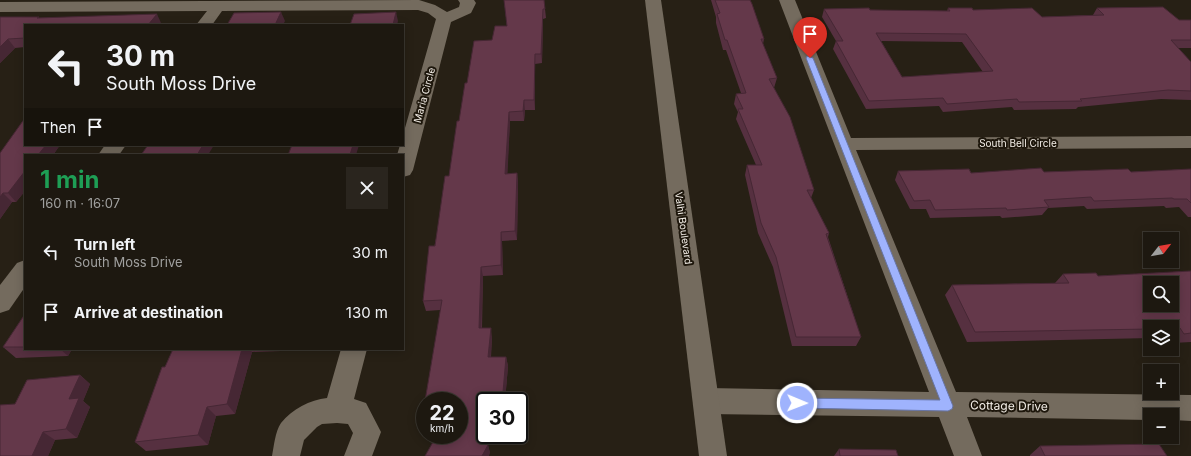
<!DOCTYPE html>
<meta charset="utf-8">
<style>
:root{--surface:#1d1810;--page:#2a251e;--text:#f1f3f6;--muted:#a0a09f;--line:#3b3730}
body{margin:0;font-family:Inter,sans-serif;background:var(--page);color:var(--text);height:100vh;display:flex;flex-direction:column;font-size:15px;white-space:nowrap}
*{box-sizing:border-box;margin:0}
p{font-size:13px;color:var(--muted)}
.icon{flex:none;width:22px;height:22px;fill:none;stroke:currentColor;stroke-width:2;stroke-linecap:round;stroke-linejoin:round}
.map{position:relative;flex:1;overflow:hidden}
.drawer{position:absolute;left:24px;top:154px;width:380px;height:196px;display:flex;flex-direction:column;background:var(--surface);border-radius:0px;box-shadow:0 2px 10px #0003,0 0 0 1px var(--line)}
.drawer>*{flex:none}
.guide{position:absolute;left:24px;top:24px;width:380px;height:122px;border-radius:0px;box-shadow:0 2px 10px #0003,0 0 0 1px var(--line);background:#1d1810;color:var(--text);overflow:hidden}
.needle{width:26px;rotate:59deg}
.tools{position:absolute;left:1143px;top:232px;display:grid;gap:8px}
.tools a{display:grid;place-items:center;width:36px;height:36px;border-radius:0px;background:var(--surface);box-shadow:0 2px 10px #0003,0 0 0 1px var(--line);font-size:20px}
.speed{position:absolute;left:416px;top:392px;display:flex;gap:8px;font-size:20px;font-weight:700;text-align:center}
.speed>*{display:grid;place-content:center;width:52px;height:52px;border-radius:50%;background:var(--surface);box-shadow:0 2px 10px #0003,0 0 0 1px var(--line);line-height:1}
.speed small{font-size:10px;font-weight:400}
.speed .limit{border:2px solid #111;border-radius:6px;background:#fff;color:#111}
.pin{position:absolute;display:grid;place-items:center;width:34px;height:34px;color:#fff;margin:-41px -17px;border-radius:50% 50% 50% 0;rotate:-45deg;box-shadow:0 0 4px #0007}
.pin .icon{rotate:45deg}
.me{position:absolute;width:44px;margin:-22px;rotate:91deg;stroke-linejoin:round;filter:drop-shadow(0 0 3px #0008)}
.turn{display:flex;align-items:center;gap:14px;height:84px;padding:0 16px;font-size:18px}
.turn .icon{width:52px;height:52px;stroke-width:2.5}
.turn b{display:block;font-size:28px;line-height:34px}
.then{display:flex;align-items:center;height:38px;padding:0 16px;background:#0003;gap:8px;font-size:15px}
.round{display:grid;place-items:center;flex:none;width:42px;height:42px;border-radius:0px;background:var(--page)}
.head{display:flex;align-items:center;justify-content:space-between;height:68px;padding:0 16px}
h1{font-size:24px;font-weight:700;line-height:30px;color:#1e9e55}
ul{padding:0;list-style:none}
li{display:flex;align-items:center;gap:12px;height:60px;padding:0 16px}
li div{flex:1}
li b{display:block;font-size:15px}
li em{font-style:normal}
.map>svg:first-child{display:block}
</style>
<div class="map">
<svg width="1191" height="456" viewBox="0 0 1191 456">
<rect width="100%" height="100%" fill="#272015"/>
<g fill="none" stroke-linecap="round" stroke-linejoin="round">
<!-- street -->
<g fill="#746b5e" fill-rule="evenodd">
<polygon points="419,0 435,5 447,12 459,7 460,3 458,0 474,0 476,3 471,13 451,22 413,170 410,175 403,177 403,155 397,155 400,145 403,145 403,135 436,19 428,13 418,10 222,11 212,25 196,25 207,11 0,12 0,2"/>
<polygon points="779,0 795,0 851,138 1191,136 1191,148 856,150 956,392 1191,395 1191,421 1172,420 1172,415 1150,415 1150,420 967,417 982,456 954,456 939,417 707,414 697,410 693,401 697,392 707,388 929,392"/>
<polygon points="105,145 126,145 119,155 98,155"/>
<polygon points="25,260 25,287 9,310 0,313 0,285 17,263"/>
<path d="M341 349H367L354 399 366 403 381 432 372 456H344L353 433 348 424 337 423 322 424 317 427 304 440 300 456H272C274 446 275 432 281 423 292 409 310 400 327 398Z"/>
</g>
<!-- secondary -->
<polygon fill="#746b5e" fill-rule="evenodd" points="645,0 661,0 727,456 699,456"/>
</g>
<!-- wall -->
<g fill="#563040" fill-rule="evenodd">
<polygon points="504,0 545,9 546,18 543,19 542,63 535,64 535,110 525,110 524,121 510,121 507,174 517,173 518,183 517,240 502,241 503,275 483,276 482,328 492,337 491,357 506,357 508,366 505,401 484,401 480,442 488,445 490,453 459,435 440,310 426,311 423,301 449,176 467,83 492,40 507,26"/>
<polygon points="711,0 750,0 764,39 763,44 777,78 774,88 814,190 811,198 829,233 828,237 861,337 856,346 792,346 773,267 758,233 745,175 747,165 756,165 736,119 738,112 734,104 736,94 741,93 726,50 723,50 716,23 716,17"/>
<path d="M948 8 973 10 1042 17 1093 15 1097 8 1179 20H1191V48H1178L1191 62V100L1161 99 1078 107 1076 109 1014 110 1012 107 943 112 939 106 866 109 833 49 836 41 822 17 824 9 947 11ZM881 41 962 42 983 72 902 77Z"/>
<polygon points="0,17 40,18 161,23 25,25 25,47 15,48 0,63"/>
<polygon points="25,145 60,145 53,155 25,155 25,191 16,202 12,202 0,219 0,153"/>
<polygon points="1191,169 1191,217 1188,217 1179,207 1166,208 1164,206 1087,209 1084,206 1048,208 1042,215 1002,218 1000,216 930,218 926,209 910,209 895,180 898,171 971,173 1044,172 1131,172"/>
<polygon points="1191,271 1191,342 1173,343 1172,343 1172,327 1150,327 1150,338 967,342 945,295 952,285 1055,283 1063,274 1098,276"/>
<polygon points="25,314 25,349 72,349 68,356 16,358 3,347"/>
<polygon points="173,349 282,349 281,351 252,352 235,414 216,416 208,445 146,451 135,442 165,367"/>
<polygon points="80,375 90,384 83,401 90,407 77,438 55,440 48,456 0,456 15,404"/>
<polygon points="1040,446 1167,456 1030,456 1030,455"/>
<polygon points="839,449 898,456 834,456"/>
</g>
<!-- shaded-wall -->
<g fill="#462734">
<polygon points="543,9 543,19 542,63 541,54"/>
<polygon points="281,12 285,21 283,25 275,25"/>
<polygon points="396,12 398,21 397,25 393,25"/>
<polygon points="157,14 161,23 160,25 148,25"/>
<polygon points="8,39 15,48 0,63 0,47"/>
<polygon points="535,54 535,110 534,100"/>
<polygon points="524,100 525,110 524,121 523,111"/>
<polygon points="509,112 510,121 507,184 505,174"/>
<polygon points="46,145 60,145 53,155 38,155"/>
<polygon points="203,145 214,145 208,155 197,155"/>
<polygon points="353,145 359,145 356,155 350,155"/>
<polygon points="25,171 25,191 16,202 8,193"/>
<polygon points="517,173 518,183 517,240 515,231"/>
<polygon points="3,193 12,202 0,219 0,197"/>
<polygon points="501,232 502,241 503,275 501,265"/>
<polygon points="481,267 483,276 481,337 479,328"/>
<polygon points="491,328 492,337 490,366 488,357"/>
<polygon points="60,349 72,349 68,356"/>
<polygon points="242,349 250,349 252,352 235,414 227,404"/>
<polygon points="506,357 508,366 505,401 503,392"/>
<polygon points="80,375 90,384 83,401 90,407 77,438 66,429 69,399"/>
<polygon points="481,393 484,401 479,449 477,441"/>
<polygon points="207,407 216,416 208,445 198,435"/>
<polygon points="43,432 55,440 48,456 32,456"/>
<polygon points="488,445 490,453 489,456 482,456"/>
</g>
<!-- building -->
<g fill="#64384a" stroke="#462734" fill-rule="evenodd">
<polygon points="504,0 544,0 545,9 543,9 541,54 535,54 534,100 524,100 523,111 509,112 505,174 517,173 515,231 501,232 501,265 481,267 479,328 491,328 488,357 506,357 503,392 481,393 477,441 488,445 482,456 425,456 437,435 459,435 459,401 425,401 442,300 423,301 429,246 435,246 445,176 449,176 457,121 459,121 465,83 467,83 474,41 492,40 495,26 507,26"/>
<polygon points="715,0 750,0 752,4 764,39 761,39 777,78 769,79 790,117 814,190 807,190 829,233 826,234 861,337 796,337 776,257 761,223 747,165 762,165 738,109 743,109 736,94 746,93 727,40 725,40 717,14 720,13"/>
<path d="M1163 7 1179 20H1191V40H1171L1191 62V91L1168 90 1080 99 1082 101 1019 102 1017 99 947 104 943 98 869 101 836 41H843L824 9 869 8 870 10 950 11 948 8H972L973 10 1032 8 1042 17 1104 15 1097 8ZM876 33 966 34 993 71 902 77Z"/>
<polygon points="281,12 275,25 227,25 234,13"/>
<polygon points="396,12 393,25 350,25 354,14"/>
<polygon points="157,14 148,25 25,25 25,38 8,39 0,47 0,17 39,17 37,18"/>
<polygon points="25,118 25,145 46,145 38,155 25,155 25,171 8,193 3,193 0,197 0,153"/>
<polygon points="148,145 203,145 197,155 141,155"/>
<polygon points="292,145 353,145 350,155 288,155"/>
<polygon points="1041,168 1044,172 1128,169 1131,172 1191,169 1191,203 1187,199 1174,199 1172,198 1094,201 1091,197 1044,200 1049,207 1007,210 1006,208 935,210 930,200 914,201 898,171 969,169 971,173"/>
<path d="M1191 271V333L1184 334 1180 328H1172V327H1150V329L975 332 952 285 1069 283 1063 274 1096 273 1098 276ZM1150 283H1172V305H1150Z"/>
<polygon points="25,314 25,347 3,347"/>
<polygon points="173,349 242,349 227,404 207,407 198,435 135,442 162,367 165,367"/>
<polygon points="80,375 69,399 79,398 66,429 43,432 32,456 0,456 0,405 15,404 27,380"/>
<polygon points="425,403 425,412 423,412"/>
<polygon points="1159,444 1167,456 1045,456 1040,446"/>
<polygon points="839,449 896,450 898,456 840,456"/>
</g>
<!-- route -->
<polygon fill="#9fb3fd" stroke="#6774a4" points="807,56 813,58 953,406 952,409 948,411 797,408 793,406 791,403 793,399 797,398 940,400 806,58"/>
<g text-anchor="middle" stroke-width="4" stroke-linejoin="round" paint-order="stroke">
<!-- street labels -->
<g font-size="10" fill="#f4efe8" stroke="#1e170c">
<text transform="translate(424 95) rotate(-75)" y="4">Maria Circle</text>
<text x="1018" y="147">South Bell Circle</text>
<text transform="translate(684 228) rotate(82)" y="4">Valhi Boulevard</text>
</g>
<!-- near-street labels -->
<g font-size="12" fill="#f4efe8" stroke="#1e170c">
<text transform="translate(1009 406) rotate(1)" y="4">Cottage Drive</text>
</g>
</g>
</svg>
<div class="tools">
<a><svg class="needle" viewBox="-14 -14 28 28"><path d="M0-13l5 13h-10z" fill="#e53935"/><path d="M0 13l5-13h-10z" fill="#a0a09f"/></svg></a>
<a><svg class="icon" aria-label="search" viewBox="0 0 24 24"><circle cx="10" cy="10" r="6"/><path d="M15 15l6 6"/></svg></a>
<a><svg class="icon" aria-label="layers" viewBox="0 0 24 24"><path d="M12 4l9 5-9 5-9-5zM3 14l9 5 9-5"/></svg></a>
<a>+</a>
<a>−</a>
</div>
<div class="speed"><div>22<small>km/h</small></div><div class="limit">30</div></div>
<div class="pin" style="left:810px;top:58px;background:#d93025"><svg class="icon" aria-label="arrive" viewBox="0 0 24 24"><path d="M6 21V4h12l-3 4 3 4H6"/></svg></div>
<svg class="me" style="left:797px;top:403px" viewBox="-20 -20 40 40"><circle r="17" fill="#9fb3fd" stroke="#fff" stroke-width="3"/><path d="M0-11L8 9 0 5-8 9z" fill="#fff"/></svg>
<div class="guide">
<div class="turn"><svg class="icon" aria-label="left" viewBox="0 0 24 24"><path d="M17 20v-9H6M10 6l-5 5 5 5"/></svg><div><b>30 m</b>South Moss Drive</div></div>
<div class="then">Then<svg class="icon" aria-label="arrive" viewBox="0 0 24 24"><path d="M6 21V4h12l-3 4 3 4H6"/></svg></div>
</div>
<section class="drawer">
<div class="head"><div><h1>1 min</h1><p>160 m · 16:07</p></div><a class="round"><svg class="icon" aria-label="close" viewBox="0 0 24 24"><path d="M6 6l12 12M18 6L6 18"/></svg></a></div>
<ul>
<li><svg class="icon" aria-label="left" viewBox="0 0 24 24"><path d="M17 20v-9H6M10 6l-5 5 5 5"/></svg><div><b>Turn left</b><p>South Moss Drive</p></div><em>30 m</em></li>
<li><svg class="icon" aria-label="arrive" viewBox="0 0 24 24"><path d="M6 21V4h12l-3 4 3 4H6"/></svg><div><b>Arrive at destination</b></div><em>130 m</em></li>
</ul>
</section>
</div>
